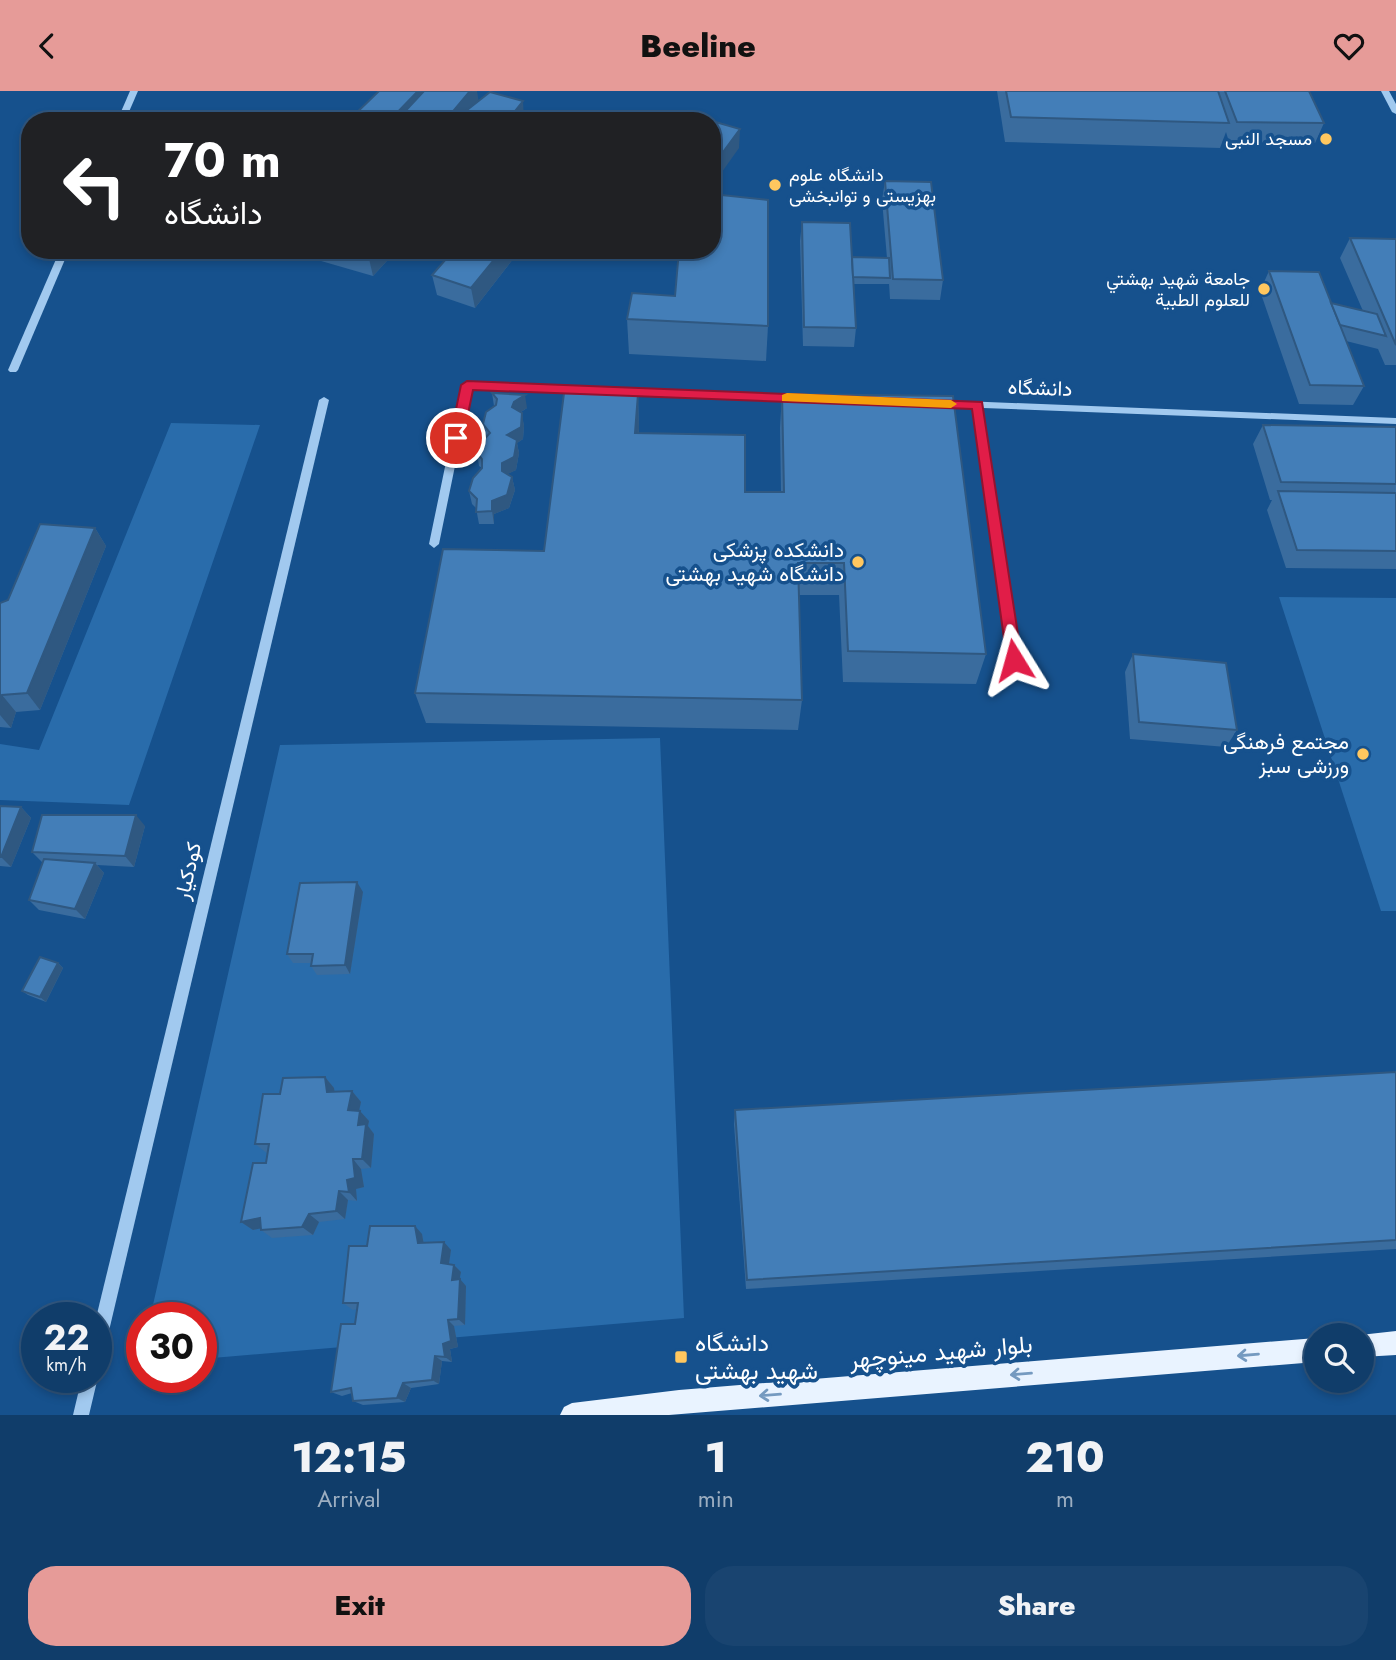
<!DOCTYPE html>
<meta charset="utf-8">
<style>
:root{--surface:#103d6a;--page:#194470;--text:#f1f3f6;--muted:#9caec1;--line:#30567e;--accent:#e69b98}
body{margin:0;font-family:Jost,Vazirmatn,sans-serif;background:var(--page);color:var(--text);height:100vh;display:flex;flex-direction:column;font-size:26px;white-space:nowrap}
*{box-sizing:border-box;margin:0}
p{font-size:23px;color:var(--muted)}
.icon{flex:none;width:38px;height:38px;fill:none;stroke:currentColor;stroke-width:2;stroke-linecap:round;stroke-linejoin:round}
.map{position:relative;height:1324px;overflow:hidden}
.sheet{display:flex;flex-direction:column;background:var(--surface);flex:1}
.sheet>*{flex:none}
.top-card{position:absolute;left:21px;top:21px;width:700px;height:147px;border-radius:28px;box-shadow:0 4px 10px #0003,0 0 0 2px var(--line);background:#202124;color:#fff;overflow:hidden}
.tools{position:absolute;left:1304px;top:1232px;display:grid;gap:14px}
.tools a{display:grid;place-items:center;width:70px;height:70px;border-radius:50%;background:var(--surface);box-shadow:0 4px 10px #0003,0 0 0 2px var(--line);font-size:35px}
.speed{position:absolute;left:21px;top:1211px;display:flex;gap:14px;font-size:35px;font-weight:700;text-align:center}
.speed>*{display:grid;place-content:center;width:91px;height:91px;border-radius:50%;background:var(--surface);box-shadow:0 4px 10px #0003,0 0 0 2px var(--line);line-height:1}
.speed small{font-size:18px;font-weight:400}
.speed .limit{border:10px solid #d22;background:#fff;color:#111}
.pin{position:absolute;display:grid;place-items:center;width:60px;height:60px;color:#fff;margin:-30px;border:4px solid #fff;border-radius:50%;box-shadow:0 2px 7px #0007}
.me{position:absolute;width:77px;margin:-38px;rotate:352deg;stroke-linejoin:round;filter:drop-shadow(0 0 5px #0008)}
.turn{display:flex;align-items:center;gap:24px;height:147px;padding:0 28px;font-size:32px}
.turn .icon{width:91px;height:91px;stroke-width:2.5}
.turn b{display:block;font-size:49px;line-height:60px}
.eta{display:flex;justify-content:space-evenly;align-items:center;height:119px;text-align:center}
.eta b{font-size:42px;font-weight:800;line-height:49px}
.action{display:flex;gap:14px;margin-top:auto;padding:14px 28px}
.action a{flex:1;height:80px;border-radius:28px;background:var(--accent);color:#111;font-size:28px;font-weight:800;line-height:80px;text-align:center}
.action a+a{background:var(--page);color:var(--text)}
header{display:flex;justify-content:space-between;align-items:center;height:91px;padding:0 28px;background:var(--accent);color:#111;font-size:32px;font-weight:800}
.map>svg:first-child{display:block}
</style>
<header><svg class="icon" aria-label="back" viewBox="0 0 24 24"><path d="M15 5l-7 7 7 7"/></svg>Beeline<svg class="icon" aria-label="heart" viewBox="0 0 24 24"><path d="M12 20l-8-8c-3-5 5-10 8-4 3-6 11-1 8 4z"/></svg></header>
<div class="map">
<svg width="1396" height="1324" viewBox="0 0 1396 1324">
<rect width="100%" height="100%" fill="#16518d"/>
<!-- green -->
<g fill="#296cab">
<polygon points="171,332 260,334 129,714 0,709 0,653 39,659"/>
<polygon points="1279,506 1396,507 1396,820 1381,820"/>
<polygon points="660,647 684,1227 201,1268 201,1227 150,1227 280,654"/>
</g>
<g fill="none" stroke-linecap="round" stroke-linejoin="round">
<!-- minor -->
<g fill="#a1c9ef" fill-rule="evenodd">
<polygon points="130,0 138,0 125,30 117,30"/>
<polygon points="1381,0 1389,0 1396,13 1396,23 1392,21"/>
<polygon points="60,159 69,159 18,279 16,281 10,281 8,279"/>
<polygon points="467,291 798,304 803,307 798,310 471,297 439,453 434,457 429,453 462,294"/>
<polygon points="324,306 329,309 104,1261 102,1267 96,1269 96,1227 319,309"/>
<polygon points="938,309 1396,327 1396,333 983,317 1020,569 1014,574 1008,569 973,317 934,314 934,310"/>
<polygon points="96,1281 98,1286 89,1324 73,1324 82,1286 96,1286"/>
</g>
<!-- major -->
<g fill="#e9f3ff" fill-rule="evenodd">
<polygon points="1396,1240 1396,1264 1362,1266 1360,1244"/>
<polygon points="1316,1247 1316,1271 669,1324 560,1324 564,1316 572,1312 679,1299"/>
</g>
</g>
<!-- wall -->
<g fill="#3a6c9e">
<polygon points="997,0 1309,0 1324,32 1315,52 1229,51 1226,41 1220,57 1005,51"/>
<polygon points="885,90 943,189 940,209 890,208 889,192 889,193 854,193 856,237 854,256 803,255 800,150 802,131 852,166 887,167 882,109"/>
<polygon points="1350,147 1396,148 1396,274 1385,274 1378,258 1346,250 1364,295 1353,314 1299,313 1260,200 1269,180 1331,212 1363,220 1340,167"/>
<polygon points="283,159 397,159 373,185"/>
<polygon points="454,159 520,159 475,217 437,204 432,184"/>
<polygon points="675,205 768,235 766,270 629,263 627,228"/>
<polygon points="492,302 527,317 521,321 524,335 523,348 517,352 519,362 516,379 507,383 512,386 515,399 509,417 494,423 494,433 479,433 476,417 472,413 469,400 482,377 479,375 477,362 486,347 483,333 494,315"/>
<polygon points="638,303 639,342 745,401 781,401 780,337 782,303 986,563 976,593 843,591 839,504 799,504 802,609 798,639 426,632 415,602 544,460"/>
<polygon points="1263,334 1396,336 1396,478 1286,477 1267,419 1272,409 1270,409 1253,353"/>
<polygon points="95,437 106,455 40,619 16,621 11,637 0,636 0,512 8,509"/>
<polygon points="1133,563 1237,639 1226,656 1130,648 1125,581"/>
<polygon points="0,715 21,716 31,727 11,776 0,775"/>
<polygon points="145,735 134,776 97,774 104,782 85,828 39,819 29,809 43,771 42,771 32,761"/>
<polygon points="363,801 350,883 317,884 311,875 312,872 293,872 287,863"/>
<polygon points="58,872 63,877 46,911 28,904 22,900"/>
<polygon points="1396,981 1396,1158 746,1198 734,1033 735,1019"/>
<polygon points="325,986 334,997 334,1001 352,1000 361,1011 359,1019 360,1020 369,1030 368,1035 374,1043 371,1077 361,1078 364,1096 356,1098 357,1110 348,1109 345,1128 319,1131 313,1144 272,1147 261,1139 261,1137 253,1139 241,1131 266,1072 268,1063 255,1053 280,1003"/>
<polygon points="422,1143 424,1152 451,1159 449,1173 454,1174 461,1181 459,1188 466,1195 465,1234 454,1235 458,1256 450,1258 452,1271 442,1270 439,1293 411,1297 405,1311 363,1314 353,1310 352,1302 342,1305 331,1301 355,1233 357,1218 353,1219 343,1212 367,1155"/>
</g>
<!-- shaded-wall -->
<g fill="#2f5881">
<polygon points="418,0 439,0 418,30 389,30"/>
<polygon points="470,0 477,0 479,12 465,30 445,30"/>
<polygon points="523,10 524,30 507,30"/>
<polygon points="740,38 739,57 712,95 712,76"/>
<polygon points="367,159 397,159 373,185"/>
<polygon points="502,159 520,159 475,217 471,197"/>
<polygon points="638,303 639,337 637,376 635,342"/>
<polygon points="525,304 527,317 516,324 512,316 514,311"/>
<polygon points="522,322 524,335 523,348 517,352 519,362 516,379 504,385 502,380 502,372 507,344"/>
<polygon points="512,386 515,399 509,417 494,423 494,433 492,420 492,410"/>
<polygon points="95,437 106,455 40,619 27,602"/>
<polygon points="2,604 16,621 11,637 0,624 0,610"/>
<polygon points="21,716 31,727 11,776 1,766"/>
<polygon points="136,724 145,735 134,776 125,765"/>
<polygon points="95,772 104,782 85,828 75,818"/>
<polygon points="357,791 363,801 350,883 345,874"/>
<polygon points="58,872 63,877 46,911 40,906"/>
<polygon points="325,986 334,997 336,1012 327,1001"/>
<polygon points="352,1000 361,1011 357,1029 348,1019"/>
<polygon points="360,1020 369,1030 368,1035 374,1043 371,1077 362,1068 358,1034"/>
<polygon points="353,1068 361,1078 364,1096 356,1098 357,1110 349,1101 347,1089"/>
<polygon points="339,1100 348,1109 345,1128 336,1120"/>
<polygon points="309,1123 319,1131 313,1144 302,1136"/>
<polygon points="260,1127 272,1135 253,1139 241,1131"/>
<polygon points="415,1135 422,1143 425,1160 418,1152"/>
<polygon points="444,1151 451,1159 448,1179 441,1172"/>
<polygon points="454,1174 461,1181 458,1196 452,1189"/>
<polygon points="460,1188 466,1195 465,1234 458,1228"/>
<polygon points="448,1229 454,1235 458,1256 450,1258 452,1271 445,1266 443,1253"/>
<polygon points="435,1265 442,1270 439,1293 432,1289"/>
<polygon points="403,1292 411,1297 405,1311 397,1307"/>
</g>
<!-- building -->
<g fill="#437eb8" stroke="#2f5881" stroke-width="2">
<polygon points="379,0 418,0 389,30 348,30"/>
<polygon points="424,0 470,0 445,30 396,30"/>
<polygon points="1006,0 1218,0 1229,32 1011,26"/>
<polygon points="1225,0 1309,0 1324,32 1237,31"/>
<polygon points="490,1 523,10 507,30 453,30"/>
<polygon points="680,21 712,30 671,30"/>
<polygon points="712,30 740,38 712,76"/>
<polygon points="885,90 931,91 943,189 893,188"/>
<polygon points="712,103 768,109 768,235 627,228 632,202 675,205 679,159 712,159"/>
<polygon points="802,131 850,132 856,237 804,236"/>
<polygon points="1350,147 1396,148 1396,254"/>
<polygon points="454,159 502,159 471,197 432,184"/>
<polygon points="852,166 889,167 890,187 853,186"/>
<polygon points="1269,180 1319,181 1364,295 1310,294"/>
<polygon points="1331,212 1377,223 1386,245 1340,234"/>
<polygon points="492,302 525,304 514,311 512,316 522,322 521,336 507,344 517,349 514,366 502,372 502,380 512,386 507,404 492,410 492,420 476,421 477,408 469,400 473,387 482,377 482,368 477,362 478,355 490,342 483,333 486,321 496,314 497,308"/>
<polygon points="564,302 638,303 635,342 745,344 745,401 784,401 782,303 953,305 986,563 848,560 844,472 798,472 802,609 415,602 443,458 544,460"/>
<polygon points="1263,334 1396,336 1396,393 1281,391"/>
<polygon points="1278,400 1396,402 1396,460 1297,459"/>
<polygon points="40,433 95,437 27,602 2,604 0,610 0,512 8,509"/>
<polygon points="1133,563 1226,572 1237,639 1139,631"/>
<polygon points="0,715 21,716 1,766 0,766"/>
<polygon points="42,724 136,724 125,765 32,761"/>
<polygon points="44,768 95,772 75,818 29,809"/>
<polygon points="357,791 345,874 311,875 313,863 287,863 300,792"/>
<polygon points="40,866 58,872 40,906 22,900"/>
<polygon points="1396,981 1396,1149 747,1189 735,1019"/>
<polygon points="325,986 327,1001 352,1000 348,1019 360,1020 358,1034 366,1033 362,1068 353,1068 355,1087 347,1089 349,1101 339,1100 336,1120 309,1123 302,1136 261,1139 260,1127 241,1131 253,1072 266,1072 269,1053 255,1053 263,1003 280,1003 283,987"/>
<polygon points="370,1135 415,1135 418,1152 444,1151 441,1172 454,1174 452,1189 460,1188 458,1228 448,1229 451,1250 443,1253 445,1266 435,1265 432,1289 403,1292 397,1307 353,1310 351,1297 331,1301 341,1233 355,1233 358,1212 343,1212 349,1155 367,1155"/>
</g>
<!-- one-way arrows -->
<defs><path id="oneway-shaft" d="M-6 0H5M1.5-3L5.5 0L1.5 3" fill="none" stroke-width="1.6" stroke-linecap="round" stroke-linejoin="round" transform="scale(1.75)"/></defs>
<g stroke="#759ac0">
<use href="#oneway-shaft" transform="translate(1248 1264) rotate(175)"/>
<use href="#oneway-shaft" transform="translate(1021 1283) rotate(175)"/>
<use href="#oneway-shaft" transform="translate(770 1304) rotate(175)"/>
</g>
<!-- route -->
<polygon fill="#e11d48" stroke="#92132f" stroke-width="2" points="467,290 982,311 1022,569 1014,575 1007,569 972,318 473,299 463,347 456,352 450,347 461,294"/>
<!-- slow -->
<polygon fill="#f59e0b" points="787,302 951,309 957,313 951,317 782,310 782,304"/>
<!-- markers -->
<g fill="#ffc75f" stroke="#16518d" stroke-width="2.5">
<circle cx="1326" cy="48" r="7"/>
<circle cx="775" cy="94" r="7"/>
<circle cx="1264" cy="198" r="7"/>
<circle cx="858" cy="471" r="7"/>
<circle cx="1363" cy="663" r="7"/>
<rect x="674" y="1259" width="14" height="14" rx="3.5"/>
</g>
<g text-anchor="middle" stroke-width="7" stroke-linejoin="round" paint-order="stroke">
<!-- far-poi labels -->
<g font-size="18" fill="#fff" stroke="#16518d" text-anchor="end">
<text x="1312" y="54">مسجد النبی</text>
<text x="789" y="90" text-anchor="start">دانشگاه علوم<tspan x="789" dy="21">بهزیستی و توانبخشی</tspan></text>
<text x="1250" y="194">جامعة شهيد بهشتي<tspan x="1250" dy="21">للعلوم الطبية</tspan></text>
</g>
<!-- street labels -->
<g font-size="21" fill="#fff" stroke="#16518d">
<text transform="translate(1040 297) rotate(2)" y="7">دانشگاه</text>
<text transform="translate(188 780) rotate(-77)" y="7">کودکیار</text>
</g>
<!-- poi labels -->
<g font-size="21" fill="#fff" stroke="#16518d" text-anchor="end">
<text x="844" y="466">دانشکده پزشکی<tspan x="844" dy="24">دانشگاه شهید بهشتی</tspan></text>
<text x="1349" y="658">مجتمع فرهنگی<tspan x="1349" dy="24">ورزشی سبز</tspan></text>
</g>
<!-- near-poi labels -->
<g font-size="24" fill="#fff" stroke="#16518d" text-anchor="start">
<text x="695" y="1260">دانشگاه<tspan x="695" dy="28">شهید بهشتی</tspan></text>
</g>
<!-- near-street labels -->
<g font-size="24" fill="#fff" stroke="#16518d">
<text transform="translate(941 1261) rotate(-5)" y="8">بلوار شهید مینوچهر</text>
</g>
</g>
</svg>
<div class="tools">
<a><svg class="icon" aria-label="search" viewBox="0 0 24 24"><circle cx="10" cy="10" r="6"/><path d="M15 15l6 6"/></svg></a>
</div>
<div class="speed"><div>22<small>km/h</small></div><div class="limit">30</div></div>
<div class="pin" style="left:456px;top:347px;background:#d93025"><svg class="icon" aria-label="arrive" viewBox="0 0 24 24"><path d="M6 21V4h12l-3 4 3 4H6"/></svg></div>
<svg class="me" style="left:1014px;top:569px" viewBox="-20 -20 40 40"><path d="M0-17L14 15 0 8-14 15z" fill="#e11d48" stroke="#fff" stroke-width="4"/></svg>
<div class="top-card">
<div class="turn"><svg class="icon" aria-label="left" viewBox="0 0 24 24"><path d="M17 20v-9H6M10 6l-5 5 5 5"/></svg><div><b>70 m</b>دانشگاه</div></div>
</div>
</div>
<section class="sheet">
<div class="eta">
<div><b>12:15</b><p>Arrival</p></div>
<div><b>1</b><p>min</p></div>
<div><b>210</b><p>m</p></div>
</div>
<div class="action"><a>Exit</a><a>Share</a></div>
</section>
